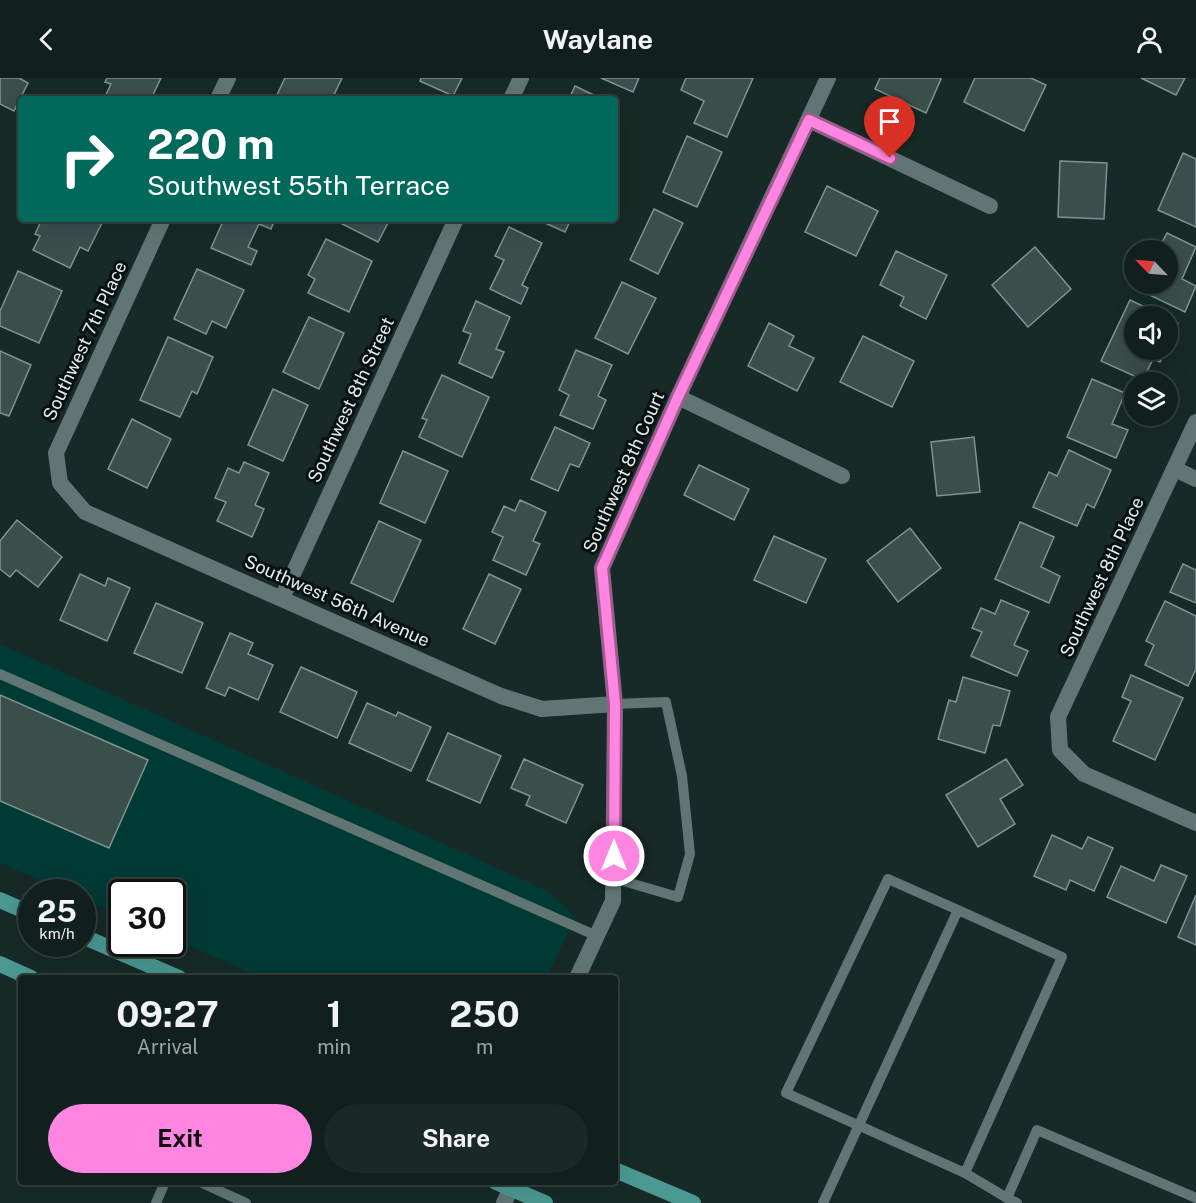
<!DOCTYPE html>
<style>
:root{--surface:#11201e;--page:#1a2827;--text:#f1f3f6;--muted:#9ca3a4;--line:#303e3c;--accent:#fe86e1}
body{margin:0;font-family:"Public Sans",sans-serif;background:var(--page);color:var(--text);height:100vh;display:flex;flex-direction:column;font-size:22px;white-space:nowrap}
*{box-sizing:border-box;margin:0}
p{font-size:20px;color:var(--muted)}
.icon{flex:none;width:33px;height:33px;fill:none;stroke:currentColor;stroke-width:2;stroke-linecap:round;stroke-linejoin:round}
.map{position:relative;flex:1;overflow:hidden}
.panel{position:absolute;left:18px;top:897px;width:600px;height:210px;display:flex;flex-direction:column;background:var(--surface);border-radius:6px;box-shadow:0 6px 24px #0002,0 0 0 2px var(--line)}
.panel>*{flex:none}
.top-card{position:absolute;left:18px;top:18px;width:600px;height:126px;border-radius:6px;box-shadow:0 6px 24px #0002,0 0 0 2px var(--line);background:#00695c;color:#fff;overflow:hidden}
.needle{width:39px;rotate:295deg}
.buttons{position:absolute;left:1124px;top:162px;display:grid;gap:12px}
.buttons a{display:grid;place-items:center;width:54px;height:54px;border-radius:50%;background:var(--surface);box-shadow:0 6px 24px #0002,0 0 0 2px var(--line);font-size:30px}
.speed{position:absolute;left:18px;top:801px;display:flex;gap:12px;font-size:30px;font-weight:700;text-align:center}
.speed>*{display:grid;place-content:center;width:78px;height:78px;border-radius:50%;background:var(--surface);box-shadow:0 6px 24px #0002,0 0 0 2px var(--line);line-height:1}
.speed small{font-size:15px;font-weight:400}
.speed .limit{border:3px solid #111;border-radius:9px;background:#fff;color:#111}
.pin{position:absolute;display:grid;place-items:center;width:51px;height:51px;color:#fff;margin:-62px -26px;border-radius:50% 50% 50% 0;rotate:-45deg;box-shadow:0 0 6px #0007}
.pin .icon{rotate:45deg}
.me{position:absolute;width:66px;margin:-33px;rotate:0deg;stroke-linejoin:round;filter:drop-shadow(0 0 4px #0008)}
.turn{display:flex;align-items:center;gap:21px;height:126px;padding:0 30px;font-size:27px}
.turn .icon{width:78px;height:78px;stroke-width:2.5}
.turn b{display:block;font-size:42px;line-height:51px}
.eta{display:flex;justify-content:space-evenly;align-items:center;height:102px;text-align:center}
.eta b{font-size:36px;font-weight:700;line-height:42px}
.cta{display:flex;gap:12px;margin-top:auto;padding:12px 30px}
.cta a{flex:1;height:69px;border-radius:36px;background:var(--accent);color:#111;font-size:24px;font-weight:700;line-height:69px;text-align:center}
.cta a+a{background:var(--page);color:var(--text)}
header{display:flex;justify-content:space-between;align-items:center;height:78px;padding:0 30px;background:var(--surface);font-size:27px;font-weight:700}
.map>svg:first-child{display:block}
</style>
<header><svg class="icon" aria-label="back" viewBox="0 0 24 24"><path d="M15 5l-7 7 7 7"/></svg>Waylane<svg class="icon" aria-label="person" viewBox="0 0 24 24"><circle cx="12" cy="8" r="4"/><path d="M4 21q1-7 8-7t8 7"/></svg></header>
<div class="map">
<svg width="1196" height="1125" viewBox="0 0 1196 1125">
<rect width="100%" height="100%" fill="#172a28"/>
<!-- green -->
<polygon fill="#003a35" points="0,566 546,812 576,839 546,900 262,900 173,861 172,814 122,814 121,838 83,821 82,814 68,814 0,785"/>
<!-- building -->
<g fill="#3a4e4c" stroke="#7e9491" stroke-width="1.5">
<polygon points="0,0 19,0 28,5 14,33 0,26"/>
<polygon points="107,0 161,0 151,21 104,21 111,6 105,4"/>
<polygon points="285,0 342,0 332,21 275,21"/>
<polygon points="421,0 462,0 453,18 420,3"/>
<polygon points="601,0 639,0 633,14"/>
<polygon points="686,0 753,0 727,59 694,45 704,23 681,12"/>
<polygon points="880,0 939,0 941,1 926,35 875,11"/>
<polygon points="975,0 1031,0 1046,7 1024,53 964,24"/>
<polygon points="1141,0 1185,0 1176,17"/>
<polygon points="575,8 602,21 569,21"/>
<polygon points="687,58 722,74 697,129 663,114"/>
<polygon points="1183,75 1196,81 1196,149 1158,132"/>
<polygon points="1060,83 1107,85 1104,141 1058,139"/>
<polygon points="827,108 878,133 856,178 805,154"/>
<polygon points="654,131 683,145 658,196 630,182"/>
<polygon points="42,141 98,141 103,143 88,173 80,169 70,190 33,172 40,158 35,156"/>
<polygon points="224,141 275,141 271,151 259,146 248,169 257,173 251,187 211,170"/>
<polygon points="342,141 390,141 378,164 340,145"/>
<polygon points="536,141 571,141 565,154"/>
<polygon points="509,149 542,165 522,207 528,210 521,226 490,211 504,182 495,178"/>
<polygon points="1167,155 1196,169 1182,201 1196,208 1185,234 1139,212 1142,206 1167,206 1167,172 1158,172"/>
<polygon points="326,161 372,183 349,234 308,215 315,201 308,197"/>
<polygon points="1035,169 1071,211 1028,249 992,207"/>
<polygon points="896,173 947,197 926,241 900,228 904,219 880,207"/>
<polygon points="197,191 244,212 226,250 212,243 206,256 174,241"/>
<polygon points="18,193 62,213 39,265 0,248 0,233"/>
<polygon points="622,204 656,220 628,276 595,260"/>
<polygon points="1130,222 1164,238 1134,238 1134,272 1166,272 1160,284 1153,281 1143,302 1101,283"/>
<polygon points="476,223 510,239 496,271 504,274 492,300 459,285 471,256 463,253"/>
<polygon points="309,239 344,255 319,311 283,294"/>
<polygon points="1167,240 1178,245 1167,269"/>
<polygon points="769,245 794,258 789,268 814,280 797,313 748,288"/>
<polygon points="863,258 914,283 892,329 840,304"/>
<polygon points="168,259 213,279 197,316 192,313 180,339 140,322"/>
<polygon points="576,272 612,287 598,318 606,322 593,351 560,337 569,317 559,312"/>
<polygon points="0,273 31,287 9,338 0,335"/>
<polygon points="442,297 489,319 462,379 419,359 427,342 422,340"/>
<polygon points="1092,301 1125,315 1112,346 1128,352 1116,380 1067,359"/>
<polygon points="273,311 308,327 283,383 248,367"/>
<polygon points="132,341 171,361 147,410 108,391"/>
<polygon points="555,349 590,365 579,389 570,386 558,413 531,401"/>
<polygon points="974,359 980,414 937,418 931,364"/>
<polygon points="1069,372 1111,392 1094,430 1087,426 1077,448 1033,429 1049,394 1057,398"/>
<polygon points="403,373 448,393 425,445 380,425"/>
<polygon points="244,384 269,395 255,427 264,431 252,459 217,443 226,424 215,420 228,390 239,395"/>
<polygon points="699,387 749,411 734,442 684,417"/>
<polygon points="520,422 546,434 533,463 540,466 526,497 493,482 503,459 492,454 504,428 515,433"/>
<polygon points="17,442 62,479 38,509 16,492 10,499 0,491 0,463"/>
<polygon points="379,443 421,462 393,524 351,505"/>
<polygon points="1020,444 1054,459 1041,489 1060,498 1049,525 995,501"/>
<polygon points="910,450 941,490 898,524 867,483"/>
<polygon points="774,458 826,481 806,525 754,502"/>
<polygon points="1183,486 1196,492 1196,525 1170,514"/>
<polygon points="80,496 105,508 108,500 130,510 107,563 60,542"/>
<polygon points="489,496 521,511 495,566 463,551"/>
<polygon points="1001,522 1029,534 1014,567 1028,573 1017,598 971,578 982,554 972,550 981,530 995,536"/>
<polygon points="1165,523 1196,538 1196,591 1188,608 1145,587 1154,567 1146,563"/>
<polygon points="156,525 203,545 182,595 134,575"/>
<polygon points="230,555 253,565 248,576 273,587 258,622 229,609 225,618 206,610"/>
<polygon points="301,589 357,614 337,660 280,634"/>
<polygon points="1131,597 1183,620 1155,682 1113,663 1131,623 1122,619"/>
<polygon points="963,599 1010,613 1000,648 993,647 985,675 938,661 949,622 956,624"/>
<polygon points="0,617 148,682 109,770 0,723"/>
<polygon points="367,625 396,638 398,634 431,649 411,693 349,665"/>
<polygon points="448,655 501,678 480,725 427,702"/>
<polygon points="524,681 583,707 566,745 526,727 530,718 511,710"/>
<polygon points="1006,681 1023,707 1000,721 1015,746 978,769 946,717"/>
<polygon points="1052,757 1082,771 1088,759 1113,770 1094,813 1070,802 1066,812 1034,798"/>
<polygon points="1161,787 1187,798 1166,845 1107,819 1121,788 1154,803"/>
<polygon points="1196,817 1196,867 1178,859"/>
</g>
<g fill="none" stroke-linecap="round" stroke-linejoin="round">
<!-- service -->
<g stroke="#617674" stroke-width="10">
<polyline points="0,596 597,858"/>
<polyline points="613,800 678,819 690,776 682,698 666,624 615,626"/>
<polyline points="965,1095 1007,1120"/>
<polyline points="200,1104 246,1125"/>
<polyline points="156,1125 165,1104"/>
<polyline points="823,1125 958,832 888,801 786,1015 965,1095 1062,879 958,832"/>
<polyline points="1017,1125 1007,1120 1037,1052 1196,1120"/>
</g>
<!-- minor -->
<g stroke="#617674" stroke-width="16">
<polyline points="218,21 228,0"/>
<polyline points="511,21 521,0"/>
<polyline points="809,42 990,128"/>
<polyline points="163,141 56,375 60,405 85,434 501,618 542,631 615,626"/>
<polyline points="678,319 842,398"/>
<polyline points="1196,344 1058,639 1060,672 1084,696 1196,745"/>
<polyline points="1175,391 1196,401"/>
<polyline points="282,520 456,141"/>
<polyline points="577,900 613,823 615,626 602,490 678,319 828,0"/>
<polyline points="504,1125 511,1110"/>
</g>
<!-- primary -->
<g stroke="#4a9993" stroke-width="16">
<polyline points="0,822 32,836"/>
<polyline points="82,858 179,900"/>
<polyline points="0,886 31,900"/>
<polyline points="615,1092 693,1125"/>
<polyline points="496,1104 545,1125"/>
</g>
</g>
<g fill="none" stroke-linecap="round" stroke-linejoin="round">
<!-- route casing -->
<g stroke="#a55792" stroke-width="15">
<polyline id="route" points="614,778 615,626 602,490 678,319 809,42 890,80"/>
</g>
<!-- route -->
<use href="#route" stroke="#fe86e1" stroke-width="10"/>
</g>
<g text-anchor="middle" stroke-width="6" stroke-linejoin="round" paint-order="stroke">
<!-- street labels -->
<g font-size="18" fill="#e2edec" stroke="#091110">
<text transform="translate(85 263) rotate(-65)" y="6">Southwest 7th Place</text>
<text transform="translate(351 322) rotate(-65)" y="6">Southwest 8th Street</text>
<text transform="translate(624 394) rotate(-66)" y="6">Southwest 8th Court</text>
<text transform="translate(1102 499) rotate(-65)" y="6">Southwest 8th Place</text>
<text transform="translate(337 523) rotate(24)" y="6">Southwest 56th Avenue</text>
</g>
</g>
</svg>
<div class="buttons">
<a><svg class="needle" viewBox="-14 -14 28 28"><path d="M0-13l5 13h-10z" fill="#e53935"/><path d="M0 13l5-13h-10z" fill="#9ca3a4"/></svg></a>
<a><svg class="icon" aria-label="sound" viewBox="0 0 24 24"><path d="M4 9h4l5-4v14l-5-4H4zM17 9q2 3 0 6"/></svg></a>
<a><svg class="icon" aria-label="layers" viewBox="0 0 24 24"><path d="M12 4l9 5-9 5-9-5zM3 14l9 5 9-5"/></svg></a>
</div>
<div class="speed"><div>25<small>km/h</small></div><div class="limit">30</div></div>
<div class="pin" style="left:890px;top:80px;background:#d93025"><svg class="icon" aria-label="arrive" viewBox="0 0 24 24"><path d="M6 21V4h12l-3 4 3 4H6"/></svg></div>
<svg class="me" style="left:614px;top:778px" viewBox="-20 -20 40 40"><circle r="17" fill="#fe86e1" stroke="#fff" stroke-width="3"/><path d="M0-11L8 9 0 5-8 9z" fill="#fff"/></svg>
<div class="top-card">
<div class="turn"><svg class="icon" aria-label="right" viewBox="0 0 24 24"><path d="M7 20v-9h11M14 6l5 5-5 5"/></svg><div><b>220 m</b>Southwest 55th Terrace</div></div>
</div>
<section class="panel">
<div class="eta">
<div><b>09:27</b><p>Arrival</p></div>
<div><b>1</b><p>min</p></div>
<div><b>250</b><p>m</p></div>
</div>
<div class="cta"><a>Exit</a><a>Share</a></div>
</section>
</div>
